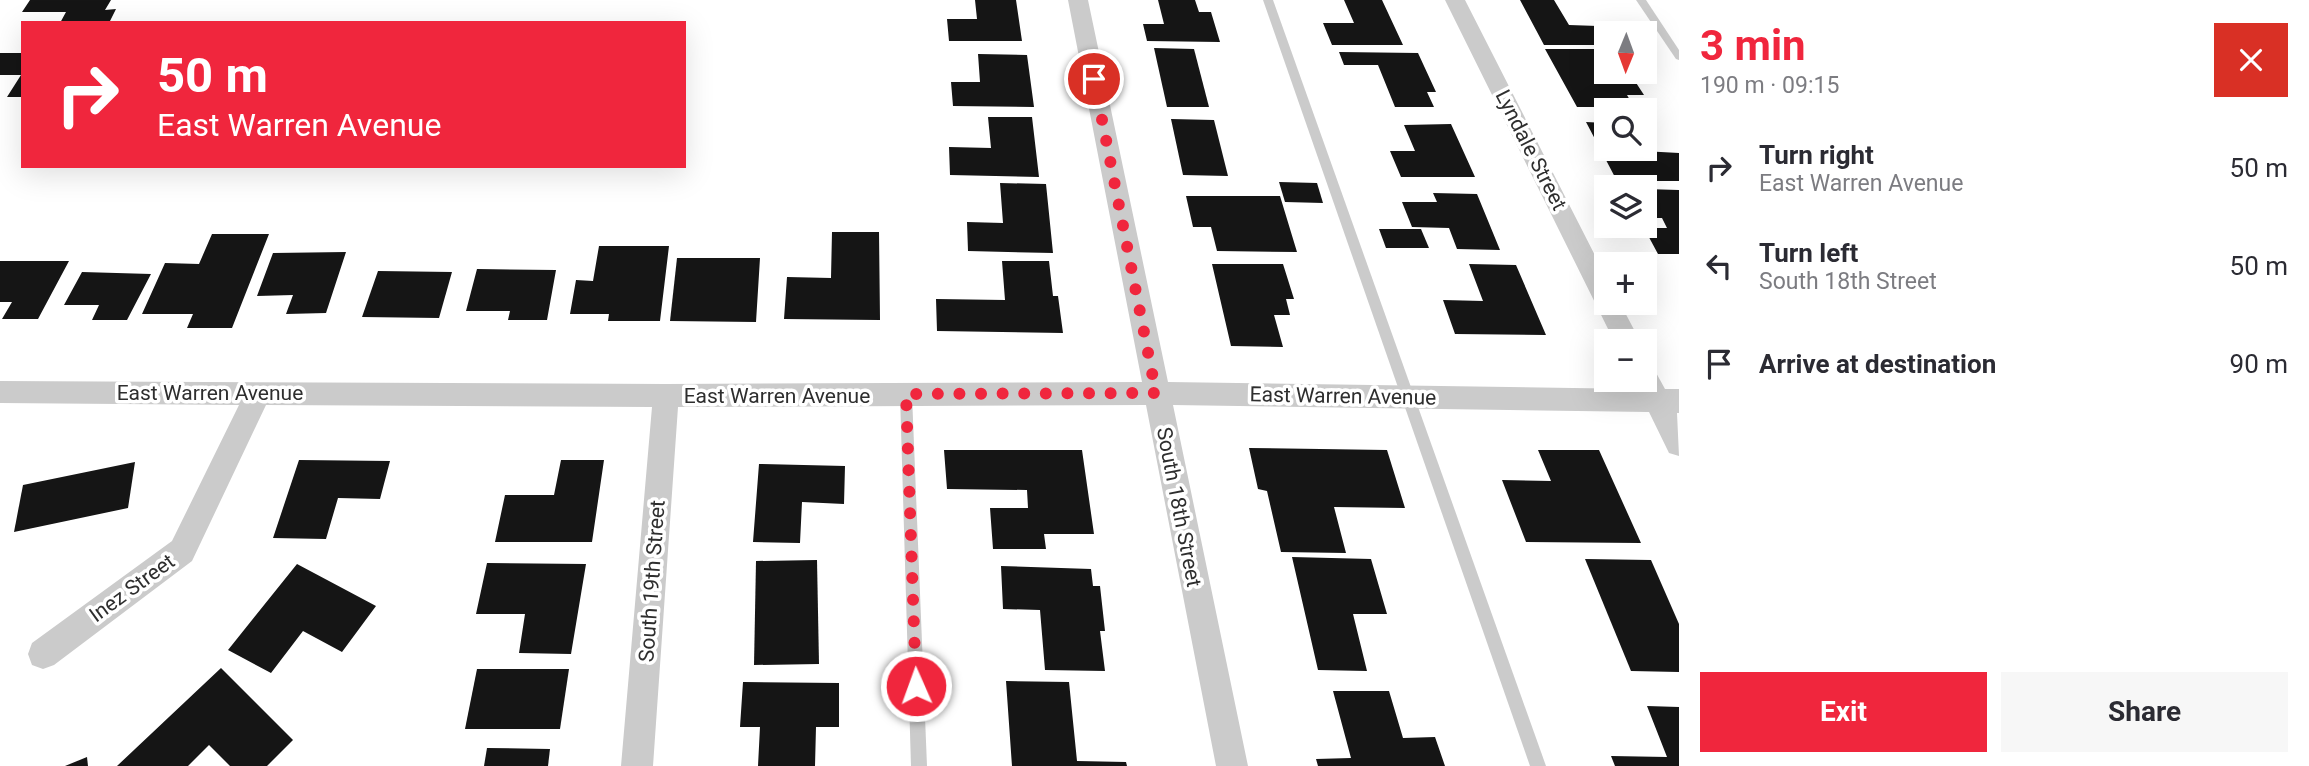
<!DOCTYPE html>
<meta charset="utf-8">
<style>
:root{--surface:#fff;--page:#f7f7f7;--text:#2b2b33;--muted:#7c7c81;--accent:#f0263d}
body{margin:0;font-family:Roboto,sans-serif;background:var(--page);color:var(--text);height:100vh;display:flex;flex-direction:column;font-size:26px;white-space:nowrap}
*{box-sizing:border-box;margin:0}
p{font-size:23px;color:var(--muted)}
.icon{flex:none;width:38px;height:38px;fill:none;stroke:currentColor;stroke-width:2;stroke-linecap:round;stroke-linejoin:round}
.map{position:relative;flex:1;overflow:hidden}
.drawer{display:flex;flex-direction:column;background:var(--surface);width:630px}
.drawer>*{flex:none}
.hud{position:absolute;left:21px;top:21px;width:665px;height:147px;border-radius:0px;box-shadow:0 7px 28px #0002;background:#f0263d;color:#fff;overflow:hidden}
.needle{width:46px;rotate:181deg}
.buttons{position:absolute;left:1594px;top:21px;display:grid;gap:14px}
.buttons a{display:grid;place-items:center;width:63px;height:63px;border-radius:0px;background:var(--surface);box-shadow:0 7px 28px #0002;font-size:35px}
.pin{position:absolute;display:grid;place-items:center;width:60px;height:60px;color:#fff;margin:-30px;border:4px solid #fff;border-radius:50%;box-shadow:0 2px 7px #0007}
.me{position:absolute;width:77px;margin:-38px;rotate:358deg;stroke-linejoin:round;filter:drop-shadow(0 0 5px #0008)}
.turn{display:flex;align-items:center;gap:24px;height:147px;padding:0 21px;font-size:32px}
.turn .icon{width:91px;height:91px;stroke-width:2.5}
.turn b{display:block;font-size:49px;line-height:60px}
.round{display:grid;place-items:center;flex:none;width:74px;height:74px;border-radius:0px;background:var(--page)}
.summary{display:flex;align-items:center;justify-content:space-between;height:119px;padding:0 21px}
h1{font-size:42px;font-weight:700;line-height:52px;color:var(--accent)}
.button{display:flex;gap:14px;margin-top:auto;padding:14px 21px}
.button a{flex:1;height:80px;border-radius:0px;background:var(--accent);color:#fff;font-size:28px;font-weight:700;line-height:80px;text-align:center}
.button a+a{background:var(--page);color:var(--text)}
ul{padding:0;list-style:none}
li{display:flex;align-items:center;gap:21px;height:98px;padding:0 21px}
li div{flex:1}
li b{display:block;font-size:26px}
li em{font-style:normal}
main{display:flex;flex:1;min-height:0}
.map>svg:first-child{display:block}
</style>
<main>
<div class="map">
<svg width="1679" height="766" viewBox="0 0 1679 766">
<rect width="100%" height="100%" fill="#fff"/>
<!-- building -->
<g fill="#151515">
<polygon points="30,0 111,0 105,10 116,9 109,23 60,23 66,12 22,12"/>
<polygon points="975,0 1016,0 1022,41 949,41 947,19 977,19"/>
<polygon points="1158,0 1195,0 1199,12 1211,12 1220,42 1147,41 1143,24 1164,24"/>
<polygon points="1344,0 1382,0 1403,45 1332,45 1323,23 1354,23"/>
<polygon points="1520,0 1554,0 1569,25 1598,26 1606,45 1544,45"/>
<polygon points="1154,48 1194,49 1209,107 1167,107"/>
<polygon points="1545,49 1606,49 1606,72 1629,72 1644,95 1627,95 1634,107 1577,107"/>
<polygon points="1339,52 1418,53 1436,92 1427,92 1434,107 1395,107 1378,65 1344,65"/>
<polygon points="0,53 23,53 23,97 7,97 21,75 0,75"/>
<polygon points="978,54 1027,55 1034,107 953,106 951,82 980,82"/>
<polygon points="988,117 1032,117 1039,177 950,175 949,147 991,148"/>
<polygon points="1171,119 1214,120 1228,176 1183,175"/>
<polygon points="1586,122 1606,123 1606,149 1679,153 1679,181 1617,181"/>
<polygon points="1451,124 1475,177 1401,177 1390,151 1415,151 1404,125"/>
<polygon points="1279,182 1317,183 1323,203 1285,202"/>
<polygon points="1000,183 1046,184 1053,253 968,251 967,222 1003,223"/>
<polygon points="1645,189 1679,190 1679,254 1658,254 1644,228 1667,228 1662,218 1646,218"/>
<polygon points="1433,193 1477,194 1500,250 1457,249 1449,228 1412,227 1402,202 1437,202"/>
<polygon points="1186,196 1280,196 1297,252 1217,251 1211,227 1193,227"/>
<polygon points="1379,229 1421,229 1429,248 1386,248"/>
<polygon points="832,232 879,232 880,320 784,319 787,277 831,278"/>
<polygon points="212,234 269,234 232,328 187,328 193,314 142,314 165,263 199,264"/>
<polygon points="599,246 669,246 660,321 608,321 609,314 570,314 576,280 593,281"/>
<polygon points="346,252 326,313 286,314 293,295 257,296 273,253"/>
<polygon points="677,258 760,258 756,322 670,321"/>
<polygon points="0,261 69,261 38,319 2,319 12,302 0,302"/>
<polygon points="1002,261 1049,261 1053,296 1058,296 1063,333 937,331 936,299 1005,300"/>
<polygon points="1212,264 1283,264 1294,299 1286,299 1290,315 1274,315 1283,347 1231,346"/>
<polygon points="1469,264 1516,265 1546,335 1455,334 1443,300 1483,301"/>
<polygon points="477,269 556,270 547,320 508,320 510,311 466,311"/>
<polygon points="378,271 452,272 439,318 362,317"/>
<polygon points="82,272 151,274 127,320 92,320 99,305 64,305"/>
<polygon points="1249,448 1387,450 1405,508 1334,507 1346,553 1281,552 1267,491 1258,489"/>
<polygon points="944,450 1082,450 1094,534 1044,534 1046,549 993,549 990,508 1028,508 1027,490 947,489"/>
<polygon points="1538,450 1599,450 1641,543 1526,542 1502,480 1551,481"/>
<polygon points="299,460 390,461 380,499 338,498 326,539 273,538"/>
<polygon points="561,460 604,460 592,542 495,542 505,495 554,495"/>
<polygon points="135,462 128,508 14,532 23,485"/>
<polygon points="759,464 845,466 844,504 802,502 800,543 753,542"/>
<polygon points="1292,557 1371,559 1387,614 1353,614 1367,671 1318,670"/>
<polygon points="1585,559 1651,560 1679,624 1679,672 1631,671"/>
<polygon points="817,560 819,664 754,665 756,561"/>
<polygon points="487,563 586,564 571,654 519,653 525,614 476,614"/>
<polygon points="297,564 376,606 342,652 303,631 271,673 228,650"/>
<polygon points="1001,566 1091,569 1093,586 1100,586 1105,631 1100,631 1105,671 1045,670 1040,610 1003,609"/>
<polygon points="221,668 293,740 267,766 230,766 209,745 188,766 117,766"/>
<polygon points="477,669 569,669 560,729 465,729"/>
<polygon points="1006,681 1069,682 1077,761 1126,762 1127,766 1012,766"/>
<polygon points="743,682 839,683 839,727 816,727 815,766 758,766 760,727 740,727"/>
<polygon points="1333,691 1389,691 1403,738 1435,737 1445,766 1318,766 1316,759 1351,758"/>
<polygon points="1647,706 1679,707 1679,766 1615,766 1611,756 1667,757"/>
<polygon points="487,748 550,749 548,766 484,766"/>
<polygon points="87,757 88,766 65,766"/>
</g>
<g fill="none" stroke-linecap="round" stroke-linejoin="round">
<!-- service -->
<g fill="#cbcbcb" fill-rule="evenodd">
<polygon points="1263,0 1273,0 1546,766 1530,766"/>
<polygon points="1636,0 1646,0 1679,50 1679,60 1676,59"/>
<polygon points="906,390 910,391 912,395 927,766 911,766 900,395 902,391"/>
</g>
<!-- minor -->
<g fill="#cbcbcb" fill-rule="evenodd">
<polygon points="1068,0 1088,0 1168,382 1638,389 1633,380 1645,380 1645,366 1654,369 1665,389 1679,389 1679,413 1677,413 1679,456 1669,453 1649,412 1173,405 1248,766 1216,766 1146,405 678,407 653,766 621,766 652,407 266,405 192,561 54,665 43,669 32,665 28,654 32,643 172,541 239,405 0,403 0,381 666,384 1142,382"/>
<polygon points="1445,0 1465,0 1606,277 1606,303 1620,303 1640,341 1614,341"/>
</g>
</g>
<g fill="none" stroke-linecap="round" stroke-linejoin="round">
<!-- route -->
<polyline stroke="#f0263d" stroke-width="12" stroke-dasharray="0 21.6" points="916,686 906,394 1156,393 1094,79"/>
</g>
<g text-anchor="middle" stroke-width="7" stroke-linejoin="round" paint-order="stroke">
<!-- street labels -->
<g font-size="21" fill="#2e2e2e" stroke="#fff">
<text transform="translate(1531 150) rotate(63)" y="7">Lyndale Street</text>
<text x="210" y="400">East Warren Avenue</text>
<text x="777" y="403">East Warren Avenue</text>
<text transform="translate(1343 396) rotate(1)" y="7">East Warren Avenue</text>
<text transform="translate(1179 507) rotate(79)" y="7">South 18th Street</text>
<text transform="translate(652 581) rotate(-86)" y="7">South 19th Street</text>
<text transform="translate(132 588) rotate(-36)" y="7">Inez Street</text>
</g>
</g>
</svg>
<div class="buttons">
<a><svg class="needle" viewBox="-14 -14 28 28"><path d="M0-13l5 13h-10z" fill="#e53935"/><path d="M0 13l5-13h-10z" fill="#7c7c81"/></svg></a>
<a><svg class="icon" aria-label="search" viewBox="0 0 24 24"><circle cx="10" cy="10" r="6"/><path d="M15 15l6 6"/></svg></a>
<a><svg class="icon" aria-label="layers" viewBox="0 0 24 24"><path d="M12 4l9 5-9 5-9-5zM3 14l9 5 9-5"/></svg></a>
<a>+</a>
<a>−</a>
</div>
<div class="pin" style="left:1094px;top:79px;background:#d93025"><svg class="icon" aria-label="arrive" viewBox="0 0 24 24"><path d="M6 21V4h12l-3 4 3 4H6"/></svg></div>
<svg class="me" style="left:916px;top:686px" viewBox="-20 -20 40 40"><circle r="17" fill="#f0263d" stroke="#fff" stroke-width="3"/><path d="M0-11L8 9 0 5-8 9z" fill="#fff"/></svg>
<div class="hud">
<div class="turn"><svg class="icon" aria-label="right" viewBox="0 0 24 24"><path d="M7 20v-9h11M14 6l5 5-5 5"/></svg><div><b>50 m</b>East Warren Avenue</div></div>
</div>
</div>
<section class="drawer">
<div class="summary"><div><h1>3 min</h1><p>190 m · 09:15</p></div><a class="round" style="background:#d93025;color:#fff"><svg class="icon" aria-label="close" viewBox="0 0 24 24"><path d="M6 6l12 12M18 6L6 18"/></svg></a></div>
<ul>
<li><svg class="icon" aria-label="right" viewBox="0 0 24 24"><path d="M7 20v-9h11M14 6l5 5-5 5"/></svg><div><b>Turn right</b><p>East Warren Avenue</p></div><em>50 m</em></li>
<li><svg class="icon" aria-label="left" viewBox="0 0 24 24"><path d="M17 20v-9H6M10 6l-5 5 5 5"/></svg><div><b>Turn left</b><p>South 18th Street</p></div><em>50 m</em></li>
<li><svg class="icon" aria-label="arrive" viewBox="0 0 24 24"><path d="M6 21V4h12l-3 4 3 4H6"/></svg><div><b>Arrive at destination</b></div><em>90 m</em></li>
</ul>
<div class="button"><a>Exit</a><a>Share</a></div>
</section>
</main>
